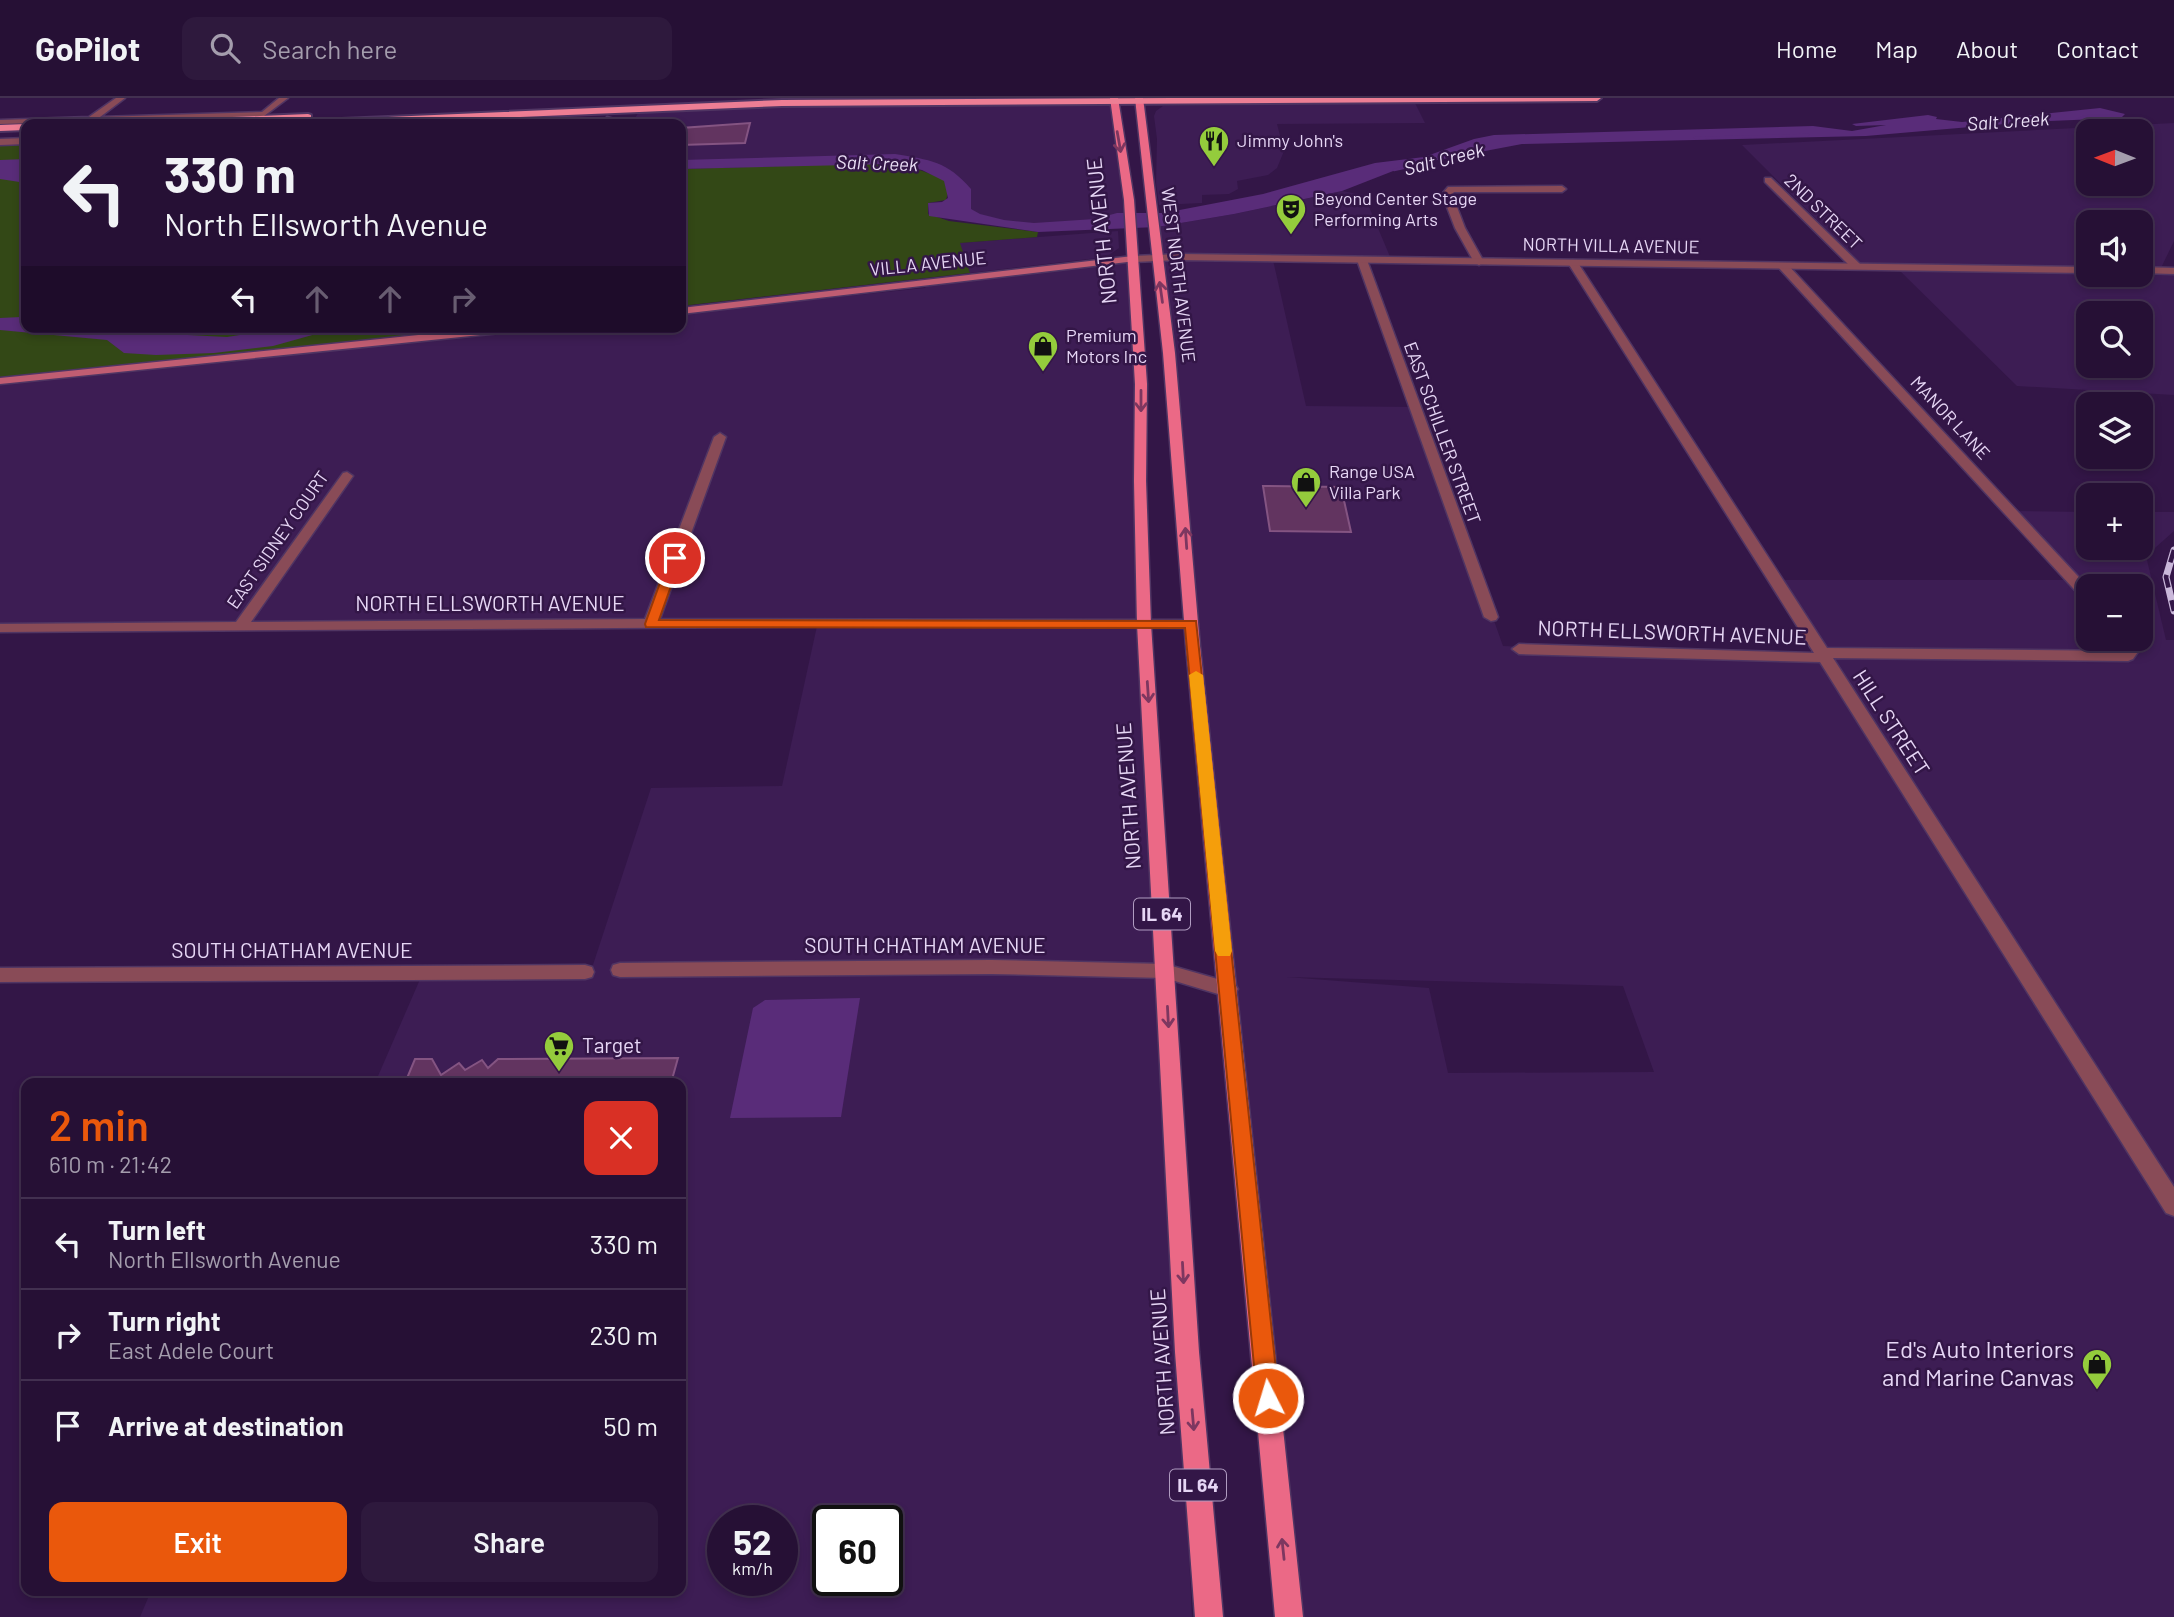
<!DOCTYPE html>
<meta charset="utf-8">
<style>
:root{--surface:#261035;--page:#2e193d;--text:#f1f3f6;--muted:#a49dad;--line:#423050;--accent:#ea580c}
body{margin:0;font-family:Barlow,sans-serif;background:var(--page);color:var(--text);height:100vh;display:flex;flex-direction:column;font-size:26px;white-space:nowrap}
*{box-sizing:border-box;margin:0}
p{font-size:23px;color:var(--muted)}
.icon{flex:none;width:38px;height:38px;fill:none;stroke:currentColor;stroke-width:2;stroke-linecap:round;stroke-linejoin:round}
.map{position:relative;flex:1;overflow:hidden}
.details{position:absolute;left:21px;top:980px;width:665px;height:518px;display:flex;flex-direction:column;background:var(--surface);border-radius:14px;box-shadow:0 4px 10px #0003,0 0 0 2px var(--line)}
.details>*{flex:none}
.top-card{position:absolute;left:21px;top:21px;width:665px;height:214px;border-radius:14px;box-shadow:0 4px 10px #0003,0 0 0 2px var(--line);background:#261035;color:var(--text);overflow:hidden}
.needle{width:46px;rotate:271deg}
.buttons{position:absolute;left:2076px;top:21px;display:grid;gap:14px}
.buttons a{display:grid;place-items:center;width:77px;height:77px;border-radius:14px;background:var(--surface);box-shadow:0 4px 10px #0003,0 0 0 2px var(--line);font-size:35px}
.speed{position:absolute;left:707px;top:1407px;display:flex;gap:14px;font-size:35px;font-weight:700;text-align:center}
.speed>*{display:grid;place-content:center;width:91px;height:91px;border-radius:50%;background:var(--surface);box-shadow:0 4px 10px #0003,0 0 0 2px var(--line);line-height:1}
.speed small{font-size:18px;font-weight:400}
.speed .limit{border:4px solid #111;border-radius:10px;background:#fff;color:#111}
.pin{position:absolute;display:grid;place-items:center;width:60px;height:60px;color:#fff;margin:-30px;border:4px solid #fff;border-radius:50%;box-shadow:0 2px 7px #0007}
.me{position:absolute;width:77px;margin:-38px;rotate:355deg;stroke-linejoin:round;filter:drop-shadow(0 0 5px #0008)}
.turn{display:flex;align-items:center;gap:24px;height:147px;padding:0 28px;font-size:32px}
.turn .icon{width:91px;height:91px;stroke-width:2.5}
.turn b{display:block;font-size:49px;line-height:60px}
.lanes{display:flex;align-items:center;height:66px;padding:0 28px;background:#0003;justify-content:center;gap:35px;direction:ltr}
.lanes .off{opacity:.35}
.round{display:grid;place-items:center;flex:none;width:74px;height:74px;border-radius:14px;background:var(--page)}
.headline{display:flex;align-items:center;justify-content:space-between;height:119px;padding:0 28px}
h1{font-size:42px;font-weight:600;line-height:52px;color:var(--accent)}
.button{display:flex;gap:14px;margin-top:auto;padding:14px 28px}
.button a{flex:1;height:80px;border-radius:14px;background:var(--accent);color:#fff;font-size:28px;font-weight:600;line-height:80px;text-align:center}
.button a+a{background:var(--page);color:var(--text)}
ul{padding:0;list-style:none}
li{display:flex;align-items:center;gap:21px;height:91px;padding:0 28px;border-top:2px solid var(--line)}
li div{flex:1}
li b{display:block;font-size:26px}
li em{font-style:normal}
header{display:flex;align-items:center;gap:42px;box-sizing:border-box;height:98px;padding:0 35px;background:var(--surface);border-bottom:2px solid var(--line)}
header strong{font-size:33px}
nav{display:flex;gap:38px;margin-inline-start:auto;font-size:24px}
.search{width:490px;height:63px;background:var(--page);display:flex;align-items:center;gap:18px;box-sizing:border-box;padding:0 24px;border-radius:14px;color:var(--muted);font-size:26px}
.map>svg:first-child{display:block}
</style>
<header>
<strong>GoPilot</strong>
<div class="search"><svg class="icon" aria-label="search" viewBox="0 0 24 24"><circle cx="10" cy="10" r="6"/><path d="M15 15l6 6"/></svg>Search here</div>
<nav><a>Home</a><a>Map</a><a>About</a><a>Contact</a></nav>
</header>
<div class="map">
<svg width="2174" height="1519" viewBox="0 0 2174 1519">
<rect width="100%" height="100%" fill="#331647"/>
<!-- built -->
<g fill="#3d1d54" fill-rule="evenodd">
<polygon points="1111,4 1124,118 1052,127 1011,125 969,115 925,64 681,64 681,26 631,26 639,14 655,11 865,5"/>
<polygon points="1415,5 1425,25 1277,26 1284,53 1277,70 1268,77 1237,83 1238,91 1229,96 1202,97 1202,105 1159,107 1156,85 1157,41 1154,18 1156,13 1163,8"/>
<path d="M2174 25V143L2161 170 2140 169V124H2088V169L1861 166 1742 47ZM2088 33H2140V86H2088Z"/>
<polygon points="1342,93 1364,97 1391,161 1161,157 1157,129 1234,116"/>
<polygon points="1118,133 1119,150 1106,159 970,175 959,148 960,145"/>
<path d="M1160 162H1273L1306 308 1418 309 1503 548 1830 562 1779 482H2075L2014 413 2088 414V450H2140V414H2174V433L2146 458 2166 542H2174V1519H1301ZM2088 488H2140V541H2088ZM1287 879 1623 888 1654 974 1448 975 1429 890Z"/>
<polygon points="1130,163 1138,282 1139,523 865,521 0,527 0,285 544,229 681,229 681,215 925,190 926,187"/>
<path d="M1898 171 2088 175V177L2174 176V297L2017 288ZM2088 215H2140V268H2088Z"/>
<path d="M817 528 1137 529 1161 877 1192 1519H140L151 1493H681V985H375L421 879H589L651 690 782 688ZM723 1423H782V1482H723ZM828 1423H887V1482H828Z"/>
</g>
<!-- green -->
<g fill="#334816">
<polygon points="26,45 26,229 492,229 0,279 0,46"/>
<path d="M845 66C881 66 912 65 944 82L948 95 946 102 928 105V116L949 123 1038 134 1037 139 960 145 970 175 681 208V71Z"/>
</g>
<!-- water -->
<g fill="#592c79">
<path d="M2100 10 2125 16 2121 20 2028 24 1866 38 1522 46 1406 68 1342 93 1234 116 1157 129 1038 134 929 118 928 105 942 104 948 100 944 83 922 72 893 66 681 71V62L895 56C930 62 947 63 971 91V111L980 116 1004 122 1034 125 1095 121 1117 115H1164L1263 96 1375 65 1424 59 1474 41 1494 37 1813 28 1852 33 1886 27 1856 28 1852 26 1928 17 1937 19 1936 21 1962 24Z"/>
<polygon points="26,61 26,85 0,81 0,62"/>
<polygon points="21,219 26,219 26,229 146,229 188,237 227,239 290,229 341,229 273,248 214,255 156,257 124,255 107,242 0,232 0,220"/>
<polygon points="860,900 841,1019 730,1020 753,910 765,902"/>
</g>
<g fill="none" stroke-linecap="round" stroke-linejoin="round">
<!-- stream -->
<g stroke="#592c79" stroke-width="2.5">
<polyline points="1695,40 1808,37"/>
<polyline points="1394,72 1422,66"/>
</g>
</g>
<!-- building -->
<g fill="#623460" stroke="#845482" stroke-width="2">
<polygon points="750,25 745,45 681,47 681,30"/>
<polygon points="1263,388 1341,389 1351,434 1270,433"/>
<polygon points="678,960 671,985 405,985 415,961 432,961 441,977 459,965 465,972 482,962 488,970 498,961"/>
</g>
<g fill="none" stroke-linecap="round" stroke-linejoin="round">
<!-- minor casing -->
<g stroke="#503563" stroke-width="3">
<g id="minor">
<polygon points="116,0 125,0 100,19 262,14 279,0 288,0 264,18 0,26 0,22 89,19"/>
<polygon points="607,19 614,21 611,26 603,26"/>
<polygon points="432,24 483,24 487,26 428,26"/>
<polygon points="26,40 26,46 0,47 0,41"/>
<polygon points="1765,80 1771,80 1861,167 1861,171 1853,171 1765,84"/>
<polygon points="1448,89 1562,88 1566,91 1562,94 1454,94 1452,96 1465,130 1484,164 1479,167 1474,164 1455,130 1442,96"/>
<polygon points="1362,159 1367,162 1498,519 1496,522 1491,523 1484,519 1357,162"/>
<polygon points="1573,162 1578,165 1827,550 2124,553 2125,551 2118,541 2133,541 2140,551 2133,561 2128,563 1833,560 2174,1089 2174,1118 2166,1115 1820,564 1519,556 1512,551 1519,546 1814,555 1568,165"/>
<polygon points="1779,166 1787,166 2088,489 2088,502 2083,501 1779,170"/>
<polygon points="720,335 726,339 660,521 1191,522 1198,526 1191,530 913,528 0,534 0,526 236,524 343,375 347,374 353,378 251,524 645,521 714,339"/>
<polygon points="991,862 1165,866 1235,886 1238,891 1235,896 1228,899 1165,880 991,876 620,879 613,877 611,872 613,867 620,865"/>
<polygon points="585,867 592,869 594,874 592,879 585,881 0,884 0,870"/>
</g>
</g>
<!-- tertiary casing -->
<g stroke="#503563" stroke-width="3">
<g id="tertiary">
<polygon points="1180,156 2088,169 2088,175 1180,162 1133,164 1128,161 1133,158"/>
<polygon points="2140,169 2174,170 2174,176 2140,175"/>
</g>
</g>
<!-- secondary casing -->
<g stroke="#503563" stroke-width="3">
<g id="secondary">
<polygon points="1133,158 1138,161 1136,163 681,216 681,210"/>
<polygon points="496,229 535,229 530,232 0,286 0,280"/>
</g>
</g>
<!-- primary casing -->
<g stroke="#503563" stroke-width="3">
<g id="primary">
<polygon points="1110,0 1118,0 1134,102 1147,286 1146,383 1151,526 1199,1254 1223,1519 1195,1519 1175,1254 1137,526 1134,383 1135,286 1124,102"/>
<polygon points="1135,0 1143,0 1175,255 1200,548 1303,1519 1275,1519 1186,548 1163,255"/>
</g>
</g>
<!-- trunk casing -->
<g stroke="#503563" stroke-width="4">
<g id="trunk">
<polygon points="1173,0 1601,0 1597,3 782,8 352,26 291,26 295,23 782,2"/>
<polygon points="308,16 311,17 311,21 130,26 134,23"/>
<polygon points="26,26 26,32 0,33 0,27"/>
</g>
</g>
<!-- minor -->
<use href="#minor" fill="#894b57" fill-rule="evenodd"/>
<!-- tertiary -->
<use href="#tertiary" fill="#894b57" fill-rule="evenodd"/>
<!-- secondary -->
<use href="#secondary" fill="#c05d72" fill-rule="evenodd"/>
<!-- primary -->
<use href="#primary" fill="#eb6986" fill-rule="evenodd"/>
<!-- trunk -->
<use href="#trunk" fill="#ed7e94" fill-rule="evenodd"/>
<!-- rail casing -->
<g stroke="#cab8da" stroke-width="7">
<polyline id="rail" points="2174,452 2166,479 2174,513"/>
</g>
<!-- rail -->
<use href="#rail" stroke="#331647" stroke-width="4.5" stroke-dasharray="13" stroke-linecap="butt"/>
</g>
<!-- one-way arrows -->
<defs><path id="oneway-shaft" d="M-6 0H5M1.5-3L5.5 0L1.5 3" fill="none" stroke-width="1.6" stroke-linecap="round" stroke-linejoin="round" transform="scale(1.75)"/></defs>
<g stroke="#7d3760">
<use href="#oneway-shaft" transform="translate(1119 44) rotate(80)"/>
<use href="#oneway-shaft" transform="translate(1161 194) rotate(-98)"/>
<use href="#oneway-shaft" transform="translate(1141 303) rotate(90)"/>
<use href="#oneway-shaft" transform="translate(1186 440) rotate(-94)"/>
<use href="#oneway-shaft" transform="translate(1148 594) rotate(86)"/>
<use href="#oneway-shaft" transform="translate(1168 919) rotate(87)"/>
<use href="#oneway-shaft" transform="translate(1183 1175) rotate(87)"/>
<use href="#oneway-shaft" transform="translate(1193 1322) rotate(85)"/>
<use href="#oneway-shaft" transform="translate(1283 1451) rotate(-96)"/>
</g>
<!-- route -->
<polygon fill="#ea580c" stroke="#983908" stroke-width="2" points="675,457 681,460 659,522 1196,523 1279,1300 1276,1308 1268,1311 1260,1308 1257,1300 1185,530 646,529 645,526 669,460"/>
<!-- slow -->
<polygon fill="#f59e0b" points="1196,573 1203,577 1232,853 1230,858 1218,858 1215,853 1189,577"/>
<!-- icons -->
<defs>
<g id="restaurant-pin" transform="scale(1.575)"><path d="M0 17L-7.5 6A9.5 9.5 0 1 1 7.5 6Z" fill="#94cc3c" stroke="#331647"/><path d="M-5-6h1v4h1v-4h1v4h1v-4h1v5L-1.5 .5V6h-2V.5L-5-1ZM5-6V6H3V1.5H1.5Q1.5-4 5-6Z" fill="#111"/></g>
<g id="theatre-pin" transform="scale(1.575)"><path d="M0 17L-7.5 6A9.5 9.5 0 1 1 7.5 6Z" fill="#94cc3c" stroke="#331647"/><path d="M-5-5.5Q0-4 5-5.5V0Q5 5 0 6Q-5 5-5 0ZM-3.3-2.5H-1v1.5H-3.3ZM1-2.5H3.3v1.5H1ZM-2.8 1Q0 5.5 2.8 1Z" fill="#111"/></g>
<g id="shop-pin" transform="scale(1.575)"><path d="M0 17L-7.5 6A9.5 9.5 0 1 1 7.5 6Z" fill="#94cc3c" stroke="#331647"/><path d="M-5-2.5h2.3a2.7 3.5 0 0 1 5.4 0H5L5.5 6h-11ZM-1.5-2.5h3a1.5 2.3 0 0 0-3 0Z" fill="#111"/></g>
<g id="supermarket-pin" transform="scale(1.575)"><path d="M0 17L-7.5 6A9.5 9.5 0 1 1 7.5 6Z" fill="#94cc3c" stroke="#331647"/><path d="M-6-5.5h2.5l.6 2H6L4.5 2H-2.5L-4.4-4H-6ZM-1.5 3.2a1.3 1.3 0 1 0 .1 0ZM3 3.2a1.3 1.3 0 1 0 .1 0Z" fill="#111"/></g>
</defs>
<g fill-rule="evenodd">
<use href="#restaurant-pin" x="1214" y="43"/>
<use href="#theatre-pin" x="1291" y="111"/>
<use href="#shop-pin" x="1043" y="248"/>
<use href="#shop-pin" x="1306" y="384"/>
<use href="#supermarket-pin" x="559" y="948"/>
<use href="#shop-pin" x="2097" y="1266"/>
</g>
<g text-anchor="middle" stroke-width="5" stroke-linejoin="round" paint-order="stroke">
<!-- far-poi labels -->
<g font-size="18" fill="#e6d6f5" stroke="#331647" text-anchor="start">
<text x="1237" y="49">Jimmy John's</text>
<text x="1314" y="107">Beyond Center Stage<tspan x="1314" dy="21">Performing Arts</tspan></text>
<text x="1066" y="244">Premium<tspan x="1066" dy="21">Motors Inc</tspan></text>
<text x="1329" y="380">Range USA<tspan x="1329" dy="21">Villa Park</tspan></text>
</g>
<!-- far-street labels -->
<g font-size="18" fill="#e6d6f5" stroke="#331647">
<text transform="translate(1823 114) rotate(44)" y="6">2ND STREET</text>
<text transform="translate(1611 148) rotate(1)" y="6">NORTH VILLA AVENUE</text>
<text transform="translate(928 166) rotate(-6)" y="6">VILLA AVENUE</text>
<text transform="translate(1178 177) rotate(83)" y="6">WEST NORTH AVENUE</text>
<text transform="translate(1950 320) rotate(47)" y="6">MANOR LANE</text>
<text transform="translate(1442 335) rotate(70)" y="6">EAST SCHILLER STREET</text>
<text transform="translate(278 442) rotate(-55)" y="6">EAST SIDNEY COURT</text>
</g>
<!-- far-water labels -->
<g font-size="19" font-style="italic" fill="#eadff5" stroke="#331647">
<text transform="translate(2008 23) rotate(-4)" y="7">Salt Creek</text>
<text transform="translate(1444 61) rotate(-14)" y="7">Salt Creek</text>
<text transform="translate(877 65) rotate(2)" y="7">Salt Creek</text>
</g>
<!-- shield labels -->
<g fill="#331647" stroke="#b09cc1" stroke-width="2">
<rect x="1134" y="800.5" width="56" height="31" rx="5"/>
<rect x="1170" y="1371.5" width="56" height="31" rx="5"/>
</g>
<g font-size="19" font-weight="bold" fill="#e6d6f5">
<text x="1162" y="823">IL 64</text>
<text x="1198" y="1394">IL 64</text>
</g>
<!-- street labels -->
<g font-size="21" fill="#e6d6f5" stroke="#331647">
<text transform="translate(1102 133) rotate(-96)" y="7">NORTH AVENUE</text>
<text x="490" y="513">NORTH ELLSWORTH AVENUE</text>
<text transform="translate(1672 535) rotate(2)" y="7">NORTH ELLSWORTH AVENUE</text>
<text transform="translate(1891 625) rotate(57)" y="7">HILL STREET</text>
<text transform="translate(1129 698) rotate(-94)" y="7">NORTH AVENUE</text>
<text x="925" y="855">SOUTH CHATHAM AVENUE</text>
<text x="292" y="860">SOUTH CHATHAM AVENUE</text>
<text transform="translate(1163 1264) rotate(-94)" y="7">NORTH AVENUE</text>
</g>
<!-- poi labels -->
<g font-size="21" fill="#e6d6f5" stroke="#331647" text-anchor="start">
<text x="582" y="955">Target</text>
</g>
<!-- near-poi labels -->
<g font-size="24" fill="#e6d6f5" stroke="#331647" text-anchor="end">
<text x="2074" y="1260">Ed's Auto Interiors<tspan x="2074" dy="28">and Marine Canvas</tspan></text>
</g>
</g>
</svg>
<div class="buttons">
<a><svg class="needle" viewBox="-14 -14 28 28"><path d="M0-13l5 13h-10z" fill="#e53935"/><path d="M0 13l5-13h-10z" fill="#a49dad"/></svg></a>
<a><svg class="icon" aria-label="sound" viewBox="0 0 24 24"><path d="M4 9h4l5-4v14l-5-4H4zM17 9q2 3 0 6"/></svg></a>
<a><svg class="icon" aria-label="search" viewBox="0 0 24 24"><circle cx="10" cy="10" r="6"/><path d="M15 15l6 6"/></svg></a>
<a><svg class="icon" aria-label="layers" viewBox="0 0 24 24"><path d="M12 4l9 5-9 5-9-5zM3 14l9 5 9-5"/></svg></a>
<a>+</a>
<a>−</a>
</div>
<div class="speed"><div>52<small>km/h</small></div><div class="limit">60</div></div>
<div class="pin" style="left:675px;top:460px;background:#d93025"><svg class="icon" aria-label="arrive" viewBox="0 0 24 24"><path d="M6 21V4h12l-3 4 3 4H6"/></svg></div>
<svg class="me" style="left:1268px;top:1300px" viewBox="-20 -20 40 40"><circle r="17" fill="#ea580c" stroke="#fff" stroke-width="3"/><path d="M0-11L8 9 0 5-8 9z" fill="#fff"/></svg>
<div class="top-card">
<div class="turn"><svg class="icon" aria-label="left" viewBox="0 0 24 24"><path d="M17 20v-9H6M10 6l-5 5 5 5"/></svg><div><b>330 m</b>North Ellsworth Avenue</div></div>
<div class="lanes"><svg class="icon" aria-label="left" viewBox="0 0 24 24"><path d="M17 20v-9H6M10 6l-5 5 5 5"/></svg><svg class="icon off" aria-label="ahead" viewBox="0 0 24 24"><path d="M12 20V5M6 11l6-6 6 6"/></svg><svg class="icon off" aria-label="ahead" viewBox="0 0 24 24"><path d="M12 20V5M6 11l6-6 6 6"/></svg><svg class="icon off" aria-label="right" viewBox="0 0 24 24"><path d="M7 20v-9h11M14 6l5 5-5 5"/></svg></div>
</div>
<section class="details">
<div class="headline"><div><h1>2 min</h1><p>610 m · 21:42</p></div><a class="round" style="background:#d93025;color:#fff"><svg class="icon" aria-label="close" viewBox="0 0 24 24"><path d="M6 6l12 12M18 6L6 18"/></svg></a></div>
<ul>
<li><svg class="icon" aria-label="left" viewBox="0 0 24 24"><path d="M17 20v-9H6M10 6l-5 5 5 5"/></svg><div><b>Turn left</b><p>North Ellsworth Avenue</p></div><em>330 m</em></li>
<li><svg class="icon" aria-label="right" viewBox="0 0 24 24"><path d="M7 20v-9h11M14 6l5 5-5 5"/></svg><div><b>Turn right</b><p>East Adele Court</p></div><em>230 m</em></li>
<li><svg class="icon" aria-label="arrive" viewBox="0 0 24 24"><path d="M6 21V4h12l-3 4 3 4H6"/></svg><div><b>Arrive at destination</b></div><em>50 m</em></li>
</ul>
<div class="button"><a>Exit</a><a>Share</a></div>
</section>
</div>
